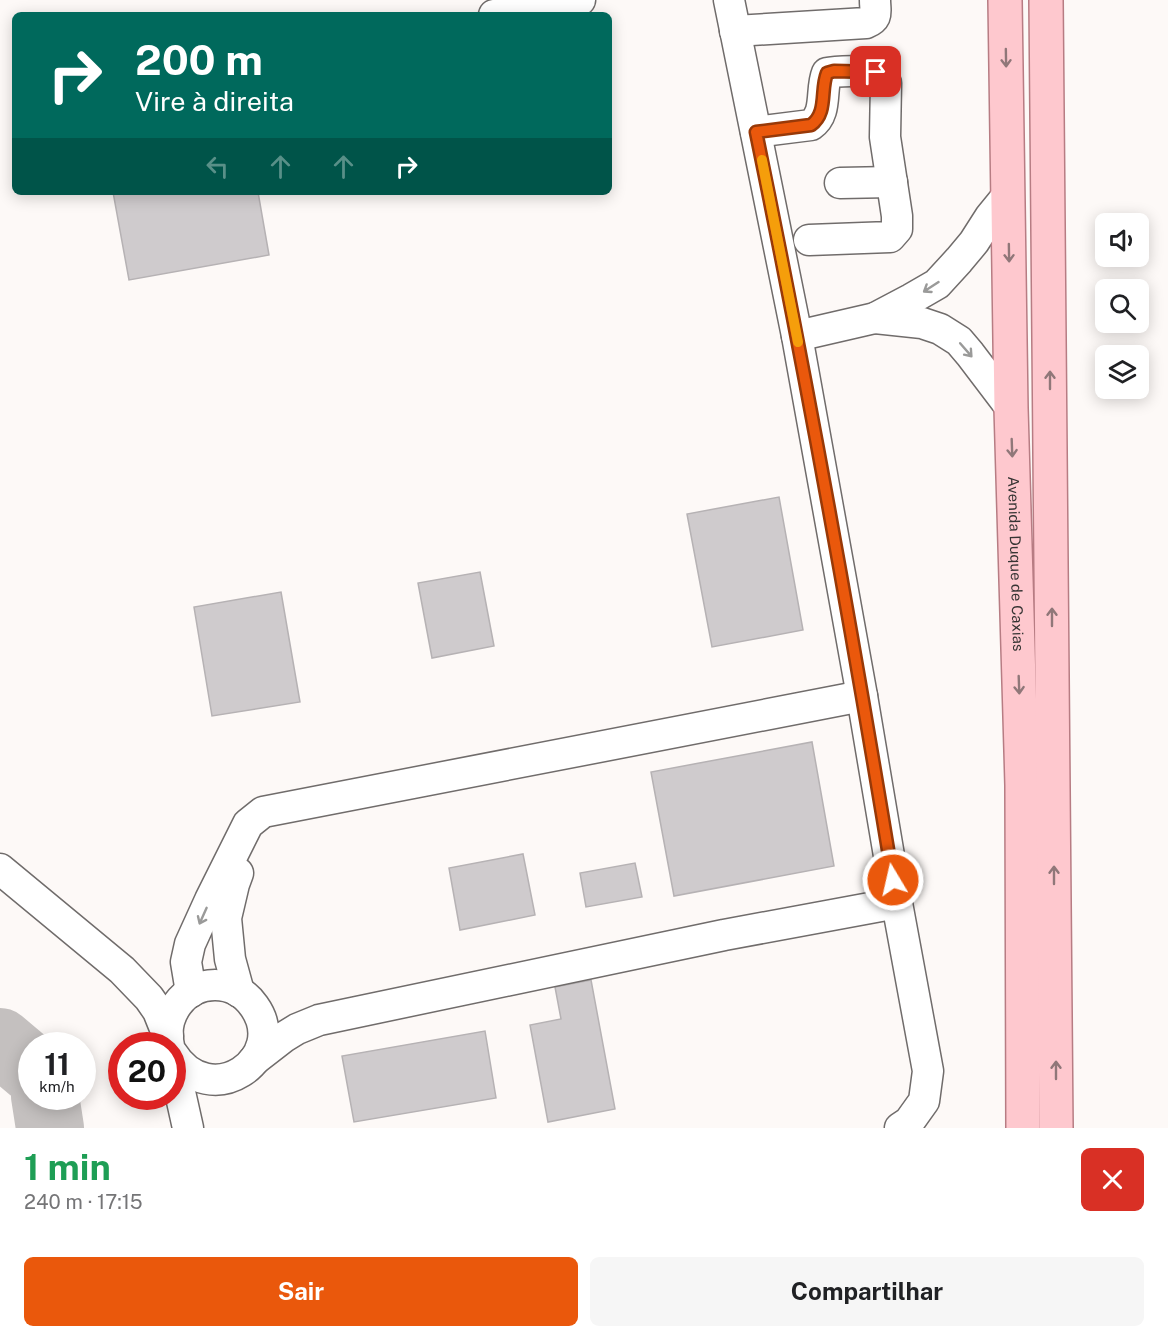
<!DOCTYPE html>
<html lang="pt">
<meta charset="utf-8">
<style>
:root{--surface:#fff;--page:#f6f6f6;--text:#202124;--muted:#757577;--accent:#ea580c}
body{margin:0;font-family:"Public Sans",sans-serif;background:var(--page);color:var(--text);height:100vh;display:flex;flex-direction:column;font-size:22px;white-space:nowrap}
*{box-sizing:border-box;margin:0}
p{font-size:20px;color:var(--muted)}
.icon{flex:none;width:33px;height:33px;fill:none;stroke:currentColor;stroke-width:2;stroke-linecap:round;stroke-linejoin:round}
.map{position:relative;height:1128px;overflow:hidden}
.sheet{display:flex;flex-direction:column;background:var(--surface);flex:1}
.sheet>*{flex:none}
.hud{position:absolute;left:12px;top:12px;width:600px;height:183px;border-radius:9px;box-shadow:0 3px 15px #0003;background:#00695c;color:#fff;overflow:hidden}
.fabs{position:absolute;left:1095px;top:213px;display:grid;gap:12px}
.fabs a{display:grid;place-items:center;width:54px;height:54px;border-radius:9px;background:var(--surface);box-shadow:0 3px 15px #0003;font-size:30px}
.speed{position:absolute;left:18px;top:1032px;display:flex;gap:12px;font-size:30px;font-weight:700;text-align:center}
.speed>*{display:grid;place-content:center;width:78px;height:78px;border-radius:50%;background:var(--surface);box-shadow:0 3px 15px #0003;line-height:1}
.speed small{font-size:15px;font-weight:400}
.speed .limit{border:9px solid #d22;background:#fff;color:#111}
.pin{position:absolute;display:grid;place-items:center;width:51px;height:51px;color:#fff;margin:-26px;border-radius:12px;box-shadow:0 3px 9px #0006}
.me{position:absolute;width:66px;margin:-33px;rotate:351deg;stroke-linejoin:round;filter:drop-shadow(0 0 4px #0008)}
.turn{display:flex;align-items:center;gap:21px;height:126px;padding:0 24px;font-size:27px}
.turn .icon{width:78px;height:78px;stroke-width:2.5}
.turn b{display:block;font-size:42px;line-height:51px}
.lanes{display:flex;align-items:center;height:57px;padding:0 24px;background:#0003;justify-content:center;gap:30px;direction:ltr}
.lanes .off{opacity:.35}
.round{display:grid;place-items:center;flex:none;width:63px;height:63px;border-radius:9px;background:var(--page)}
.headline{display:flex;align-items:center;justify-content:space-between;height:102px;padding:0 24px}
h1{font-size:36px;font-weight:700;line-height:45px;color:#1e9e55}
.cta{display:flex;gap:12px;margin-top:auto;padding:12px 24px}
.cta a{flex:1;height:69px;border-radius:9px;background:var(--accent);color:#fff;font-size:24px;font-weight:700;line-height:69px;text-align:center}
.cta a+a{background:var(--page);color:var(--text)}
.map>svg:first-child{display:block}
</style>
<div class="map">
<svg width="1168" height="1128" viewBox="0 0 1168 1128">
<rect width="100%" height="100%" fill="#fdf9f7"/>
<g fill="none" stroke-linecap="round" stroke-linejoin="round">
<!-- taxiway -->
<g stroke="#c4c0bf" stroke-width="68">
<polyline points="0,1042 32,1069"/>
<polyline points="45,1096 50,1128"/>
</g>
</g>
<!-- building -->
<g fill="#cfcbcd" stroke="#b6b2b4" stroke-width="1.5">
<polygon points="113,192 258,192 269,255 129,280"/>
<polygon points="779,497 803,630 712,647 687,514"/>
<polygon points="480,572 494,646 432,658 418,583"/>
<polygon points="281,592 300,702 212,716 194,607"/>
<polygon points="812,742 834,866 674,896 651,772"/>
<polygon points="523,854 535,915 460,930 449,868"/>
<polygon points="635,863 642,897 586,907 580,873"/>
<polygon points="591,980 615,1109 548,1122 530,1025 561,1019 555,987"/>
<polygon points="485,1031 496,1098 354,1122 342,1056"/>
</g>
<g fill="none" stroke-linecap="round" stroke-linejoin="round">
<!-- minor casing -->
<g stroke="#706c6b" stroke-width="33">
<g id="minor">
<polyline points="729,0 797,336 862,696 897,903 928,1071 924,1101 909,1122 900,1128"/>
<polyline points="494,15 580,0"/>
<path d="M735 31 866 23C879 18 875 12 875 0"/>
<path d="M756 132 811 125C828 113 820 90 827 73 835 71 869 70 876 73 881 74 884 79 886 83L885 137 897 216V229L890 237 809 240"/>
<polyline points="840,183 892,182"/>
<polyline points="875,318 922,323 940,329 959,341 970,354 1011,408"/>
<polyline points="797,336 875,318 911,299 937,284 959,260 974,242 990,217 1008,195"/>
<polyline points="0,869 122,970 149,998 158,1011 168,1036"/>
<polyline points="238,873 234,884 226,918 230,959 239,992"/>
<polyline points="191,992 186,962 190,944 210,900 248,824 263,812 862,696"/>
<path d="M169 1046C162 1016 183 985 215 985 231 985 245 993 254 1006 291 1058 210 1114 172 1053"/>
<polyline points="172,1056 188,1128"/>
<polyline points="253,1061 284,1037 297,1029 319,1020 724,935 897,903"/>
</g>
</g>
<!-- major casing -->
<g stroke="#b77c83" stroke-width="36">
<g id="major">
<path id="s1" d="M1005 0 1011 408 1022 785 1023 1128"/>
<polyline points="1046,0 1056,1128"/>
</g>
</g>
<!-- minor -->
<use href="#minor" stroke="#fff" stroke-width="30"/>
<!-- major -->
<use href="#major" stroke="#fec8ce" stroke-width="33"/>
</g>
<!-- one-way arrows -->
<defs><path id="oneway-shaft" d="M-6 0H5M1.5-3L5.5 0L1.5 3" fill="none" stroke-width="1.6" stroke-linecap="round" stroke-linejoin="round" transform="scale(1.5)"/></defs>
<g stroke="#907779">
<use href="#oneway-shaft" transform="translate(1006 58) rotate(89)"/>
<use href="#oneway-shaft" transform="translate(1009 253) rotate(89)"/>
<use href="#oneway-shaft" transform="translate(1050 380) rotate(-90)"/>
<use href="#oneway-shaft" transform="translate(1012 448) rotate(88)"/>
<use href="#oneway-shaft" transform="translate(1052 617) rotate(-90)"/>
<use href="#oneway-shaft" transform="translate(1019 685) rotate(88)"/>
<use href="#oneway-shaft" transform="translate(1054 875) rotate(-90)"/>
<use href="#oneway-shaft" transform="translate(1056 1070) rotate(-90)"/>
</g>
<g stroke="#9a9a99">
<use href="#oneway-shaft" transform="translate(931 287) rotate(147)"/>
<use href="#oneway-shaft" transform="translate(966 350) rotate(49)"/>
<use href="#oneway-shaft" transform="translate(203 916) rotate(114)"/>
</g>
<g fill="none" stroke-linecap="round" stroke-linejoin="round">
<!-- route casing -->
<g stroke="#983908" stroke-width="15">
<path id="route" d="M876 72 834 71 827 73C820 90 828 113 811 125L756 132C807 380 852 630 893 880"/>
</g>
<!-- route -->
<use href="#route" stroke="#ea580c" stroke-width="10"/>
<!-- slow -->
<polyline stroke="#f59e0b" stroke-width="10" points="762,160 798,342"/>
</g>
<g text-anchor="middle" stroke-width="4.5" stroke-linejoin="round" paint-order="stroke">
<!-- street labels -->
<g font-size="15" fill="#363433" stroke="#fff">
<text dy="5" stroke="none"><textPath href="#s1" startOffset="564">Avenida Duque de Caxias</textPath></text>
</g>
</g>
</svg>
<div class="fabs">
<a><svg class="icon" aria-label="sound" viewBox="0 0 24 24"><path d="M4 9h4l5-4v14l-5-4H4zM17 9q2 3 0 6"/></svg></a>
<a><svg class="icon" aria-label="search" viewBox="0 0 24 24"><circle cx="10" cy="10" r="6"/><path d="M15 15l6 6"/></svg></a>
<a><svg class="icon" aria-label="layers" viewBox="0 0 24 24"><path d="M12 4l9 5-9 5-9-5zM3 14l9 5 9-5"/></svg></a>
</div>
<div class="speed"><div>11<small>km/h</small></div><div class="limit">20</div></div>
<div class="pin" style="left:876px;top:72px;background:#d93025"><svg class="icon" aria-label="arrive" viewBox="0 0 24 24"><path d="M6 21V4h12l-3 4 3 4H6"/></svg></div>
<svg class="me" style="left:893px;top:880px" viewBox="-20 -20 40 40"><circle r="17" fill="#ea580c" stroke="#fff" stroke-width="3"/><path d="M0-11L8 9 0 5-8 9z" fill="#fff"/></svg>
<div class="hud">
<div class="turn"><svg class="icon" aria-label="right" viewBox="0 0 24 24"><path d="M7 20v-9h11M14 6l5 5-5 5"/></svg><div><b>200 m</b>Vire à direita</div></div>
<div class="lanes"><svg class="icon off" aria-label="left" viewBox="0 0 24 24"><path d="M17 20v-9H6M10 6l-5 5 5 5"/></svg><svg class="icon off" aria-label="ahead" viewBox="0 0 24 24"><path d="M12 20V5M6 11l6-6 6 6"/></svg><svg class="icon off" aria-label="ahead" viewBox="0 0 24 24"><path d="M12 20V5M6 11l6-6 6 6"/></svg><svg class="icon" aria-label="right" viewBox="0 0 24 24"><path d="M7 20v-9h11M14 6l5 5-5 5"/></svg></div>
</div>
</div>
<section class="sheet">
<div class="headline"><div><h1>1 min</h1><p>240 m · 17:15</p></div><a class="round" style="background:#d93025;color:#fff"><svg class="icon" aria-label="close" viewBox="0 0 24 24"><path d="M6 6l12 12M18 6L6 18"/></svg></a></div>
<div class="cta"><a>Sair</a><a>Compartilhar</a></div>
</section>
